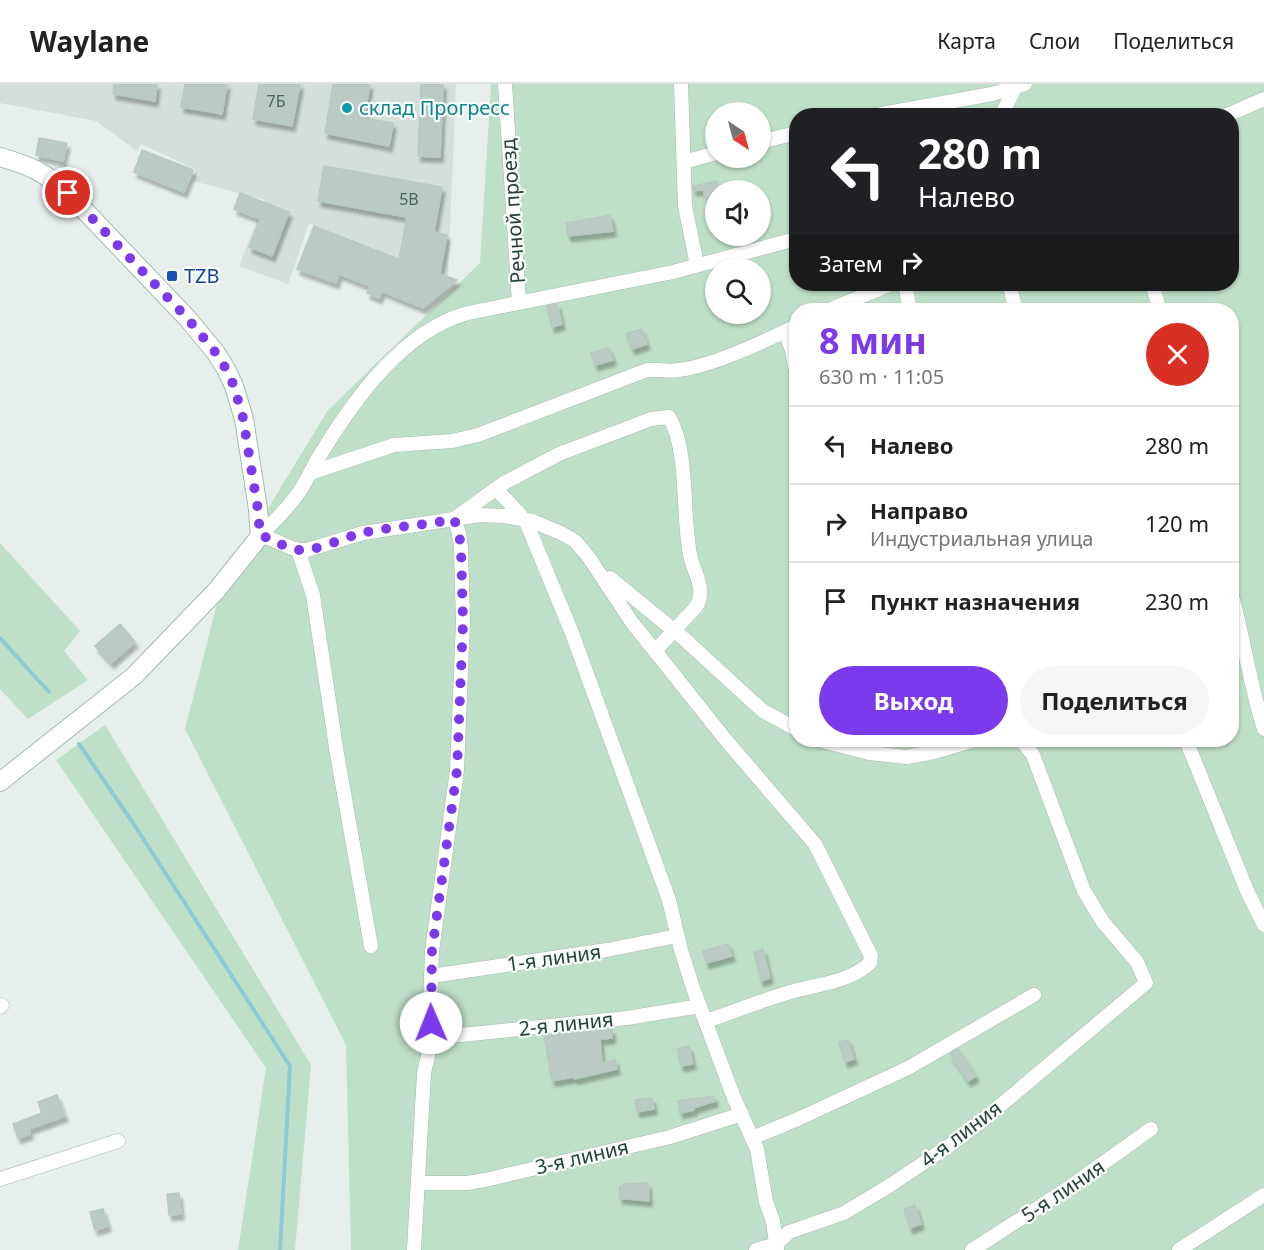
<!DOCTYPE html>
<html lang="ru">
<meta charset="utf-8">
<style>
:root{--surface:#fff;--page:#f6f6f6;--text:#222;--muted:#767676;--line:#e0e0e0;--accent:#7c3aed}
body{margin:0;font-family:"Noto Sans",sans-serif;background:var(--page);color:var(--text);height:100vh;display:flex;flex-direction:column;font-size:22px;white-space:nowrap}
*{box-sizing:border-box;margin:0}
p{font-size:20px;color:var(--muted)}
.icon{flex:none;width:33px;height:33px;fill:none;stroke:currentColor;stroke-width:2;stroke-linecap:round;stroke-linejoin:round}
.map{position:relative;flex:1;overflow:hidden}
.drawer{position:absolute;left:789px;top:219px;width:450px;height:444px;display:flex;flex-direction:column;background:var(--surface);border-radius:24px;box-shadow:0 2px 4px #0004}
.drawer>*{flex:none}
.banner{position:absolute;left:789px;top:24px;width:450px;height:183px;border-radius:24px;box-shadow:0 2px 4px #0004;background:#202124;color:#fff;overflow:hidden}
.needle{width:39px;rotate:144deg}
.tools{position:absolute;left:705px;top:18px;display:grid;gap:12px}
.tools a{display:grid;place-items:center;width:66px;height:66px;border-radius:50%;background:var(--surface);box-shadow:0 2px 4px #0004;font-size:30px}
.pin{position:absolute;display:grid;place-items:center;width:51px;height:51px;color:#fff;margin:-26px;border:3px solid #fff;border-radius:50%;box-shadow:0 2px 6px #0007}
.me{position:absolute;width:66px;margin:-33px;rotate:359deg;stroke-linejoin:round;filter:drop-shadow(0 0 4px #0008)}
.turn{display:flex;align-items:center;gap:21px;height:126px;padding:0 30px;font-size:27px}
.turn .icon{width:78px;height:78px;stroke-width:2.5}
.turn b{display:block;font-size:42px;line-height:51px}
.then{display:flex;align-items:center;height:57px;padding:0 30px;background:#0003;gap:12px;font-size:22px}
.round{display:grid;place-items:center;flex:none;width:63px;height:63px;border-radius:32px;background:var(--page)}
.head{display:flex;align-items:center;justify-content:space-between;height:102px;padding:0 30px}
h1{font-size:36px;font-weight:700;line-height:45px;color:var(--accent)}
.primary-button{display:flex;gap:12px;margin-top:auto;padding:12px 30px}
.primary-button a{flex:1;height:69px;border-radius:36px;background:var(--accent);color:#fff;font-size:24px;font-weight:700;line-height:69px;text-align:center}
.primary-button a+a{background:var(--page);color:var(--text)}
ul{padding:0;list-style:none}
li{display:flex;align-items:center;gap:18px;height:78px;padding:0 30px;border-top:2px solid var(--line)}
li div{flex:1}
li b{display:block;font-size:22px}
li em{font-style:normal}
header{display:flex;align-items:center;gap:36px;box-sizing:border-box;height:84px;padding:0 30px;background:var(--surface);border-bottom:2px solid var(--line)}
header strong{font-size:28px}
nav{display:flex;gap:33px;margin-inline-start:auto;font-size:21px}
.map>svg:first-child{display:block}
</style>
<header>
<strong>Waylane</strong>
<nav><a>Карта</a><a>Слои</a><a>Поделиться</a></nav>
</header>
<div class="map">
<svg width="1264" height="1166" viewBox="0 0 1264 1166">
<defs>
<filter id="shadow"><feDropShadow dx="3" dy="5.5" stdDeviation="1.5" flood-color="#0004"/></filter>
</defs>
<rect width="100%" height="100%" fill="#e6efeb"/>
<!-- built -->
<polygon fill="#d4dfda" points="0,0 456,0 448,193 309,139 288,200 239,182 265,116 193,97 195,85 141,60 137,67 96,37 0,19"/>
<!-- green -->
<g fill="#bfe0c8" fill-rule="evenodd">
<path d="M491 0H1264V1166H351L346 961 185 645 222 500 328 326 480 179ZM716 28H760V74H716ZM796 32H1232V200H796ZM716 106H760V152H716ZM716 184H760V230H716ZM796 226H1232V656H796Z"/>
<polygon points="0,459 80,547 64,567 88,596 28,635 0,605"/>
<polygon points="105,641 311,981 295,1166 238,1166 266,984 56,676"/>
</g>
<g fill="none" stroke-linecap="round" stroke-linejoin="round">
<!-- stream -->
<g stroke="#8ec9d4" stroke-width="4">
<polyline points="0,554 49,608"/>
<polyline points="79,660 133,739 290,982 280,1166"/>
</g>
</g>
<!-- building -->
<g fill="#bbcac4" stroke="#b8c9c2" stroke-width="1.5" filter="url(#shadow)">
<polygon points="114,0 157,0 155,17 113,10"/>
<polygon points="185,0 227,0 222,30 181,23"/>
<polygon points="259,0 300,0 292,42 253,35"/>
<polygon points="333,0 370,0 364,34 393,39 389,62 325,49"/>
<polygon points="421,0 443,0 440,73 418,72"/>
<polygon points="39,54 67,59 63,77 36,71"/>
<polygon points="142,66 193,86 184,108 134,88"/>
<polygon points="324,82 442,103 434,148 447,151 440,190 457,196 423,224 382,207 379,214 367,209 370,202 339,190 336,199 297,185 314,142 399,175 407,133 318,117"/>
<polygon points="717,97 719,106 716,106 716,111 705,114 704,106 693,106 693,102"/>
<polygon points="240,109 289,128 272,172 249,163 260,135 234,125"/>
<polygon points="610,131 613,147 568,152 566,139"/>
<polygon points="557,220 562,240 552,243 547,222"/>
<polygon points="641,245 647,260 632,265 626,250"/>
<polygon points="609,264 613,276 595,281 591,269"/>
<polygon points="120,540 135,558 111,579 95,562"/>
<polygon points="728,860 732,872 706,879 703,867"/>
<polygon points="763,865 770,894 761,897 754,868"/>
<polygon points="612,945 612,954 600,955 602,979 615,976 617,985 575,995 574,993 552,997 544,952"/>
<polygon points="848,956 854,975 845,978 839,958"/>
<polygon points="689,962 693,980 681,982 677,965"/>
<polygon points="958,965 976,992 968,997 950,970"/>
<polygon points="57,1011 65,1032 29,1045 30,1050 18,1054 13,1040 42,1029 38,1018"/>
<polygon points="714,1012 715,1017 693,1024 694,1026 680,1029 678,1017"/>
<polygon points="652,1014 654,1025 637,1028 635,1016"/>
<polygon points="648,1099 649,1117 619,1114 620,1103 623,1104 623,1100"/>
<polygon points="179,1109 181,1130 169,1131 167,1110"/>
<polygon points="915,1121 921,1140 910,1144 904,1125"/>
<polygon points="103,1125 108,1142 95,1146 90,1128"/>
</g>
<g fill="none" stroke-linecap="round" stroke-linejoin="round">
<!-- street casing -->
<g stroke="#a8b8b2" stroke-width="15">
<g id="street">
<polyline points="505,0 519,219"/>
<polyline points="681,0 685,122 697,181"/>
<polyline points="871,32 992,10 1025,0"/>
<polyline points="1001,32 1017,0"/>
<polyline points="1225,32 1264,15"/>
<polyline points="760,58 796,49"/>
<polyline points="684,78 716,69"/>
<polyline points="905,200 910,226"/>
<polyline points="1009,200 1016,226"/>
<polyline points="1152,200 1160,226"/>
<polyline points="829,226 891,200"/>
<polyline points="785,248 792,266 796,288"/>
<path d="M310 389 394 361 452 357 478 351 647 286C658 285 668 288 679 286 713 282 765 257 796 242"/>
<polyline points="496,405 519,429 527,440 572,549 669,816 681,866 693,904 734,1014 757,1065 766,1118 773,1137 777,1166"/>
<path d="M458 432 504 399 559 370 651 335 669 333C690 368 681 434 691 475 696 492 706 507 696 523L655 567"/>
<path d="M260 452C277 454 288 467 307 466L363 449 480 431 504 432 532 437 561 449 575 457 588 472 633 540 655 567 725 655 815 760 871 872 870 879C849 899 813 901 787 909 760 917 733 928 706 937"/>
<path d="M260 452C271 440 284 428 294 415 306 401 312 383 322 368 355 314 404 246 468 229L673 188 796 155"/>
<polyline points="298,466 313,511 337,670 371,862"/>
<polyline points="610,494 682,553 763,627 796,645"/>
<path d="M1232 512C1244 556 1250 601 1264 645"/>
<polyline points="819,656 869,669 907,673 934,668 975,656"/>
<polyline points="1186,656 1248,809 1264,841"/>
<polyline points="431,892 607,866 677,852"/>
<polyline points="0,923 2,921"/>
<polyline points="432,954 627,934 700,922"/>
<polyline points="752,1054 798,1035 908,984 1034,911"/>
<polyline points="0,1095 118,1057"/>
<polyline points="419,1099 467,1099 485,1096 670,1053 742,1030"/>
<polyline points="414,1166 424,989 432,954 430,923 432,867 457,686 463,538 461,464 459,449 454,435"/>
<polyline points="756,1166 776,1160 789,1148 844,1129 889,1102 950,1061 983,1036 1146,899 1137,878 1103,838 1084,807 1033,671 1021,656"/>
<polyline points="972,1166 1067,1105 1151,1045"/>
<polyline points="1179,1166 1264,1111"/>
</g>
</g>
<!-- secondary casing -->
<g stroke="#a4bbb3" stroke-width="20">
<path id="secondary" d="M0 73C31 82 44 88 68 109L188 235 216 269 226 285 234 302 244 335 258 425 260 452 216 507 134 592 0 698"/>
</g>
<!-- street -->
<use href="#street" stroke="#fff" stroke-width="14"/>
<!-- secondary -->
<use href="#secondary" stroke="#fff" stroke-width="18"/>
</g>
<g fill="none" stroke-linecap="round" stroke-linejoin="round">
<!-- route -->
<path stroke="#7c3aed" stroke-width="10" stroke-dasharray="0 18" d="M68 109 188 235 216 269 226 285 234 302 243 334 258 426 260 452C274 454 284 465 299 466 315 468 345 453 362 449 392 442 424 442 454 435L459 449 461 464 463 538 457 686 432 867 431 939"/>
</g>
<!-- markers -->
<circle fill="#0f9aa8" stroke="#f7fbf9" stroke-width="2" cx="347" cy="24" r="6"/>
<rect fill="#1a4fb4" stroke="#f7fbf9" stroke-width="2" x="166" y="186" width="12" height="12" rx="3"/>
<g text-anchor="middle" stroke-width="4.5" stroke-linejoin="round" paint-order="stroke">
<!-- number labels -->
<g font-size="16" fill="#4a645c">
<text x="276" y="23">7Б</text>
<text x="409" y="121">5В</text>
</g>
<!-- culture labels -->
<g font-size="20" fill="#0d838f" stroke="#f7fbf9" text-anchor="start">
<text x="359" y="31">склад Прогресс</text>
</g>
<!-- street labels -->
<g font-size="20" fill="#24423a" stroke="#f7fbf9">
<text transform="translate(513 127) rotate(-94)" y="7">Речной проезд</text>
<text transform="translate(554 874) rotate(-8)" y="7">1-я линия</text>
<text transform="translate(566 940) rotate(-6)" y="7">2-я линия</text>
<text transform="translate(961 1050) rotate(-37)" y="7">4-я линия</text>
<text transform="translate(582 1073) rotate(-13)" y="7">3-я линия</text>
<text transform="translate(1063 1107) rotate(-34)" y="7">5-я линия</text>
</g>
<!-- transit labels -->
<g font-size="20" fill="#164399" stroke="#f7fbf9" text-anchor="start">
<text x="184" y="199">TZB</text>
</g>
</g>
</svg>
<div class="tools">
<a><svg class="needle" viewBox="-14 -14 28 28"><path d="M0-13l5 13h-10z" fill="#e53935"/><path d="M0 13l5-13h-10z" fill="#767676"/></svg></a>
<a><svg class="icon" aria-label="sound" viewBox="0 0 24 24"><path d="M4 9h4l5-4v14l-5-4H4zM17 9q2 3 0 6"/></svg></a>
<a><svg class="icon" aria-label="search" viewBox="0 0 24 24"><circle cx="10" cy="10" r="6"/><path d="M15 15l6 6"/></svg></a>
</div>
<div class="pin" style="left:68px;top:109px;background:#d93025"><svg class="icon" aria-label="arrive" viewBox="0 0 24 24"><path d="M6 21V4h12l-3 4 3 4H6"/></svg></div>
<svg class="me" style="left:431px;top:939px" viewBox="-20 -20 40 40"><circle r="19" fill="#fff"/><path d="M0-13L10 11 0 6-10 11z" fill="#7c3aed"/></svg>
<div class="banner">
<div class="turn"><svg class="icon" aria-label="left" viewBox="0 0 24 24"><path d="M17 20v-9H6M10 6l-5 5 5 5"/></svg><div><b>280 m</b>Налево</div></div>
<div class="then">Затем<svg class="icon" aria-label="right" viewBox="0 0 24 24"><path d="M7 20v-9h11M14 6l5 5-5 5"/></svg></div>
</div>
<section class="drawer">
<div class="head"><div><h1>8 мин</h1><p>630 m · 11:05</p></div><a class="round" style="background:#d93025;color:#fff"><svg class="icon" aria-label="close" viewBox="0 0 24 24"><path d="M6 6l12 12M18 6L6 18"/></svg></a></div>
<ul>
<li><svg class="icon" aria-label="left" viewBox="0 0 24 24"><path d="M17 20v-9H6M10 6l-5 5 5 5"/></svg><div><b>Налево</b></div><em>280 m</em></li>
<li><svg class="icon" aria-label="right" viewBox="0 0 24 24"><path d="M7 20v-9h11M14 6l5 5-5 5"/></svg><div><b>Направо</b><p>Индустриальная улица</p></div><em>120 m</em></li>
<li><svg class="icon" aria-label="arrive" viewBox="0 0 24 24"><path d="M6 21V4h12l-3 4 3 4H6"/></svg><div><b>Пункт назначения</b></div><em>230 m</em></li>
</ul>
<div class="primary-button"><a>Выход</a><a>Поделиться</a></div>
</section>
</div>
